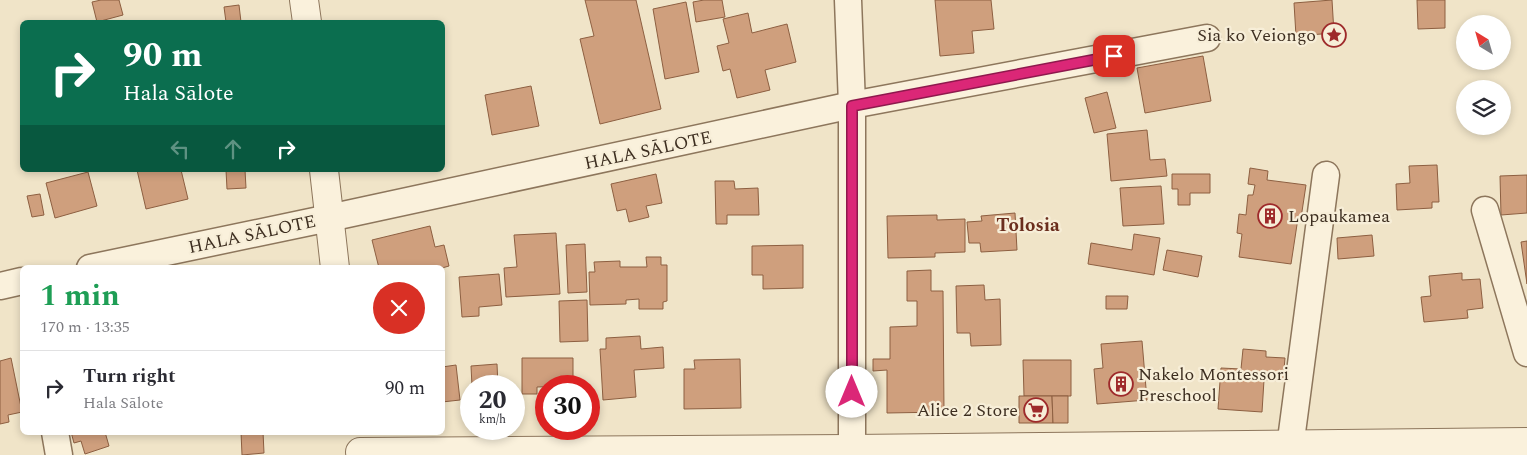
<!DOCTYPE html>
<meta charset="utf-8">
<style>
:root{--surface:#fff;--page:#f7f7f7;--text:#2b2b33;--muted:#7c7c81;--line:#e1e1e2}
body{margin:0;font-family:Spectral,serif;background:var(--page);color:var(--text);height:100vh;display:flex;flex-direction:column;font-size:19px;white-space:nowrap}
*{box-sizing:border-box;margin:0}
p{font-size:16px;color:var(--muted)}
.icon{flex:none;width:28px;height:28px;fill:none;stroke:currentColor;stroke-width:2;stroke-linecap:round;stroke-linejoin:round}
.map{position:relative;flex:1;overflow:hidden}
.side{position:absolute;left:20px;top:265px;width:425px;height:170px;display:flex;flex-direction:column;background:var(--surface);border-radius:8px;box-shadow:0 2px 8px #0003}
.side>*{flex:none}
.guide{position:absolute;left:20px;top:20px;width:425px;height:152px;border-radius:8px;box-shadow:0 2px 8px #0003;background:#0b6e4f;color:#fff;overflow:hidden}
.needle{width:32px;rotate:323deg}
.buttons{position:absolute;left:1456px;top:15px;display:grid;gap:10px}
.buttons a{display:grid;place-items:center;width:55px;height:55px;border-radius:50%;background:var(--surface);box-shadow:0 2px 8px #0003;font-size:25px}
.speed{position:absolute;left:460px;top:375px;display:flex;gap:10px;font-size:25px;font-weight:700;text-align:center}
.speed>*{display:grid;place-content:center;width:65px;height:65px;border-radius:50%;background:var(--surface);box-shadow:0 2px 8px #0003;line-height:1}
.speed small{font-size:12px;font-weight:400}
.speed .limit{border:8px solid #d22;background:#fff;color:#111}
.pin{position:absolute;display:grid;place-items:center;width:42px;height:42px;color:#fff;margin:-21px;border-radius:10px;box-shadow:0 2px 8px #0006}
.me{position:absolute;width:55px;margin:-28px;rotate:0deg;stroke-linejoin:round;filter:drop-shadow(0 0 4px #0008)}
.turn{display:flex;align-items:center;gap:18px;height:105px;padding:0 20px;font-size:22px}
.turn .icon{width:65px;height:65px;stroke-width:2.5}
.turn b{display:block;font-size:35px;line-height:42px}
.lanes{display:flex;align-items:center;height:48px;padding:0 20px;background:#0003;justify-content:center;gap:25px;direction:ltr}
.lanes .off{opacity:.35}
.round{display:grid;place-items:center;flex:none;width:52px;height:52px;border-radius:26px;background:var(--page)}
.head{display:flex;align-items:center;justify-content:space-between;height:85px;padding:0 20px}
h1{font-size:30px;font-weight:700;line-height:38px;color:#1e9e55}
ul{padding:0;list-style:none}
li{display:flex;align-items:center;gap:15px;height:75px;padding:0 20px;border-top:1px solid var(--line)}
li div{flex:1}
li b{display:block;font-size:19px}
li em{font-style:normal}
.map>svg:first-child{display:block}
</style>
<div class="map">
<svg width="1527" height="455" viewBox="0 0 1527 455">
<rect width="100%" height="100%" fill="#f0e4c8"/>
<!-- building -->
<g fill="#cf9f7d" stroke="#8d5f41">
<polygon points="101,0 119,0 123,15 97,22 92,2"/>
<polygon points="585,0 636,0 661,109 600,124 580,39 594,36"/>
<polygon points="704,0 722,0 725,17 696,22 693,2"/>
<polygon points="935,0 991,0 994,29 972,31 974,53 940,56"/>
<polygon points="1332,0 1334,33 1296,36 1294,3"/>
<polygon points="1417,0 1445,0 1445,28 1418,29"/>
<polygon points="686,2 699,72 665,79 653,9"/>
<polygon points="239,5 241,22 226,22 224,7"/>
<polygon points="748,13 752,33 787,24 796,62 765,70 770,90 737,98 730,69 723,71 717,46 729,43 723,19"/>
<polygon points="1203,56 1211,101 1145,113 1137,68"/>
<polygon points="531,86 539,126 492,135 485,95"/>
<polygon points="1107,92 1116,128 1094,133 1085,98"/>
<polygon points="1147,130 1150,160 1165,159 1167,176 1111,181 1107,134"/>
<polygon points="1437,165 1439,202 1432,202 1432,208 1397,210 1396,184 1410,183 1409,166"/>
<polygon points="1250,168 1268,171 1267,180 1306,185 1301,218 1298,218 1291,264 1239,257 1242,234 1237,233 1239,214 1246,215 1248,195 1253,195 1255,185 1248,184"/>
<polygon points="137,170 181,170 188,199 146,209"/>
<polygon points="226,170 245,170 246,188 227,189"/>
<polygon points="88,172 97,206 55,218 46,183"/>
<polygon points="656,174 662,203 646,206 649,217 629,222 626,209 617,211 611,184"/>
<polygon points="1172,174 1210,174 1210,193 1190,193 1190,205 1178,205 1178,189 1172,189"/>
<polygon points="1527,175 1527,213 1501,215 1500,176"/>
<polygon points="715,181 734,181 735,189 758,188 759,215 727,215 727,224 716,224"/>
<polygon points="1161,186 1164,224 1123,226 1120,188"/>
<polygon points="40,194 44,215 32,217 27,196"/>
<polygon points="1015,213 1017,250 981,252 980,243 969,243 967,222 982,221 981,216"/>
<polygon points="937,215 937,220 965,219 965,252 935,253 935,257 888,258 887,216"/>
<polygon points="430,226 435,247 444,245 449,266 442,268 379,268 372,240"/>
<polygon points="556,233 560,294 506,297 504,268 517,267 514,235"/>
<polygon points="1134,234 1160,238 1154,275 1088,264 1091,243 1132,250"/>
<polygon points="1372,235 1374,256 1338,259 1337,238"/>
<polygon points="1527,241 1527,284 1521,242"/>
<polygon points="585,244 587,292 568,293 566,245"/>
<polygon points="803,245 803,288 763,289 763,275 752,275 752,246"/>
<polygon points="1167,250 1202,256 1198,277 1163,270"/>
<polygon points="646,257 661,257 661,265 667,265 667,301 663,302 663,309 639,309 639,299 626,300 626,304 590,305 589,272 595,272 594,262 620,261 620,267 647,267"/>
<polygon points="931,270 931,291 943,291 944,412 887,413 887,370 873,371 873,359 890,359 890,327 917,326 917,301 907,301 907,271"/>
<polygon points="1462,273 1462,280 1480,279 1483,308 1467,310 1468,318 1424,322 1421,297 1431,296 1429,276"/>
<polygon points="499,274 502,305 479,307 479,316 462,317 459,277"/>
<polygon points="984,285 985,300 1000,299 1001,345 971,346 970,333 957,333 956,286"/>
<polygon points="1106,296 1128,296 1127,309 1106,309"/>
<polygon points="587,300 588,341 560,342 559,301"/>
<polygon points="640,336 641,349 663,347 664,368 634,370 636,397 603,400 600,349 606,349 606,338"/>
<polygon points="1142,341 1147,400 1097,404 1094,369 1103,368 1101,344"/>
<polygon points="1243,349 1266,351 1266,357 1285,358 1283,381 1264,380 1262,412 1218,409 1221,368 1241,369"/>
<polygon points="11,358 22,412 8,415 9,422 0,424 0,361"/>
<polygon points="522,358 573,358 573,386 537,387 537,394 522,394"/>
<polygon points="740,359 741,408 684,409 684,369 695,369 694,360"/>
<polygon points="1023,360 1071,360 1071,396 1024,396"/>
<polygon points="497,364 498,386 472,386 471,366"/>
<polygon points="456,365 460,400 442,402 442,367"/>
<polygon points="1019,396 1052,396 1053,423 1019,423"/>
<polygon points="1052,396 1068,396 1068,423 1053,423"/>
<polygon points="71,432 105,432 109,446 85,454 81,441 74,443"/>
<polygon points="241,432 263,432 264,453 242,455"/>
</g>
<g fill="none" stroke-linecap="round" stroke-linejoin="round">
<!-- minor casing -->
<g stroke="#8d765c" stroke-width="29">
<g id="minor">
<polyline points="848,0 852,105 852,455"/>
<polyline points="1485,210 1527,353"/>
<polyline points="90,268 329,218 852,105 1207,38"/>
<polyline points="0,286 22,281"/>
<polyline points="55,432 59,455"/>
<polyline points="1289,455 1326,175"/>
</g>
</g>
<!-- tertiary casing -->
<g stroke="#8d765c" stroke-width="30">
<g id="tertiary">
<polyline points="304,0 307,22"/>
<polyline points="324,170 335,268"/>
<polyline points="360,452 852,449 1527,442"/>
</g>
</g>
<!-- minor -->
<use href="#minor" stroke="#faf1dc" stroke-width="26"/>
<!-- tertiary -->
<use href="#tertiary" stroke="#faf1dc" stroke-width="28"/>
</g>
<g fill="none" stroke-linecap="round" stroke-linejoin="round">
<!-- route casing -->
<g stroke="#8e194d" stroke-width="12">
<polyline id="route" points="852,392 852,106 1114,56"/>
</g>
<!-- route -->
<use href="#route" stroke="#db2777" stroke-width="9"/>
</g>
<!-- icons -->
<defs>
<g id="sight-ring" transform="scale(1.25)"><circle r="9.5" fill="#f7eed8" stroke="#9e2a2b" stroke-width="1.5"/><path d="M0-6L1.8-2.2L6-1.7L2.9 1.2L3.7 5.4L0 3.3L-3.7 5.4L-2.9 1.2L-6-1.7L-1.8-2.2Z" fill="#9e2a2b"/></g>
<g id="building-ring" transform="scale(1.25)"><circle r="9.5" fill="#f7eed8" stroke="#9e2a2b" stroke-width="1.5"/><path d="M-4-6H4V6H1V3H-1V6H-4ZM-2.5-4.3h1.7v1.8h-1.7ZM.8-4.3h1.7v1.8H.8ZM-2.5-1h1.7V.8h-1.7ZM.8-1h1.7V.8H.8Z" fill="#9e2a2b"/></g>
<g id="supermarket-ring" transform="scale(1.25)"><circle r="9.5" fill="#f7eed8" stroke="#9e2a2b" stroke-width="1.5"/><path d="M-6-5.5h2.5l.6 2H6L4.5 2H-2.5L-4.4-4H-6ZM-1.5 3.2a1.3 1.3 0 1 0 .1 0ZM3 3.2a1.3 1.3 0 1 0 .1 0Z" fill="#9e2a2b"/></g>
</defs>
<g fill-rule="evenodd">
<use href="#sight-ring" x="1334" y="35"/>
<use href="#building-ring" x="1270" y="216"/>
<use href="#building-ring" x="1121" y="384"/>
<use href="#supermarket-ring" x="1036" y="410"/>
</g>
<g text-anchor="middle" stroke-width="4.5" stroke-linejoin="round" paint-order="stroke">
<!-- poi labels -->
<g font-size="18" fill="#3d2e20" stroke="#f7eed8" text-anchor="end">
<text x="1316" y="41">Sia ko Veiongo</text>
<text x="1288" y="222" text-anchor="start">Lopaukamea</text>
<text x="1138" y="380" text-anchor="start">Nakelo Montessori<tspan x="1138" dy="21">Preschool</tspan></text>
<text x="1018" y="416">Alice 2 Store</text>
</g>
<!-- street labels -->
<g font-size="18" fill="#3d2e20" stroke="#f7eed8">
<text transform="translate(648 150) rotate(-12)" y="6">HALA SĀLOTE</text>
<text transform="translate(252 234) rotate(-12)" y="6">HALA SĀLOTE</text>
</g>
<!-- neighbourhood labels -->
<g font-size="19" font-weight="bold" fill="#6b2e1e" stroke="#f7eed8">
<text x="1028" y="231">Tolosia</text>
</g>
</g>
</svg>
<div class="buttons">
<a><svg class="needle" viewBox="-14 -14 28 28"><path d="M0-13l5 13h-10z" fill="#e53935"/><path d="M0 13l5-13h-10z" fill="#7c7c81"/></svg></a>
<a><svg class="icon" aria-label="layers" viewBox="0 0 24 24"><path d="M12 4l9 5-9 5-9-5zM3 14l9 5 9-5"/></svg></a>
</div>
<div class="speed"><div>20<small>km/h</small></div><div class="limit">30</div></div>
<div class="pin" style="left:1114px;top:56px;background:#d93025"><svg class="icon" aria-label="arrive" viewBox="0 0 24 24"><path d="M6 21V4h12l-3 4 3 4H6"/></svg></div>
<svg class="me" style="left:852px;top:392px" viewBox="-20 -20 40 40"><circle r="19" fill="#fff"/><path d="M0-13L10 11 0 6-10 11z" fill="#db2777"/></svg>
<div class="guide">
<div class="turn"><svg class="icon" aria-label="right" viewBox="0 0 24 24"><path d="M7 20v-9h11M14 6l5 5-5 5"/></svg><div><b>90 m</b>Hala Sālote</div></div>
<div class="lanes"><svg class="icon off" aria-label="left" viewBox="0 0 24 24"><path d="M17 20v-9H6M10 6l-5 5 5 5"/></svg><svg class="icon off" aria-label="ahead" viewBox="0 0 24 24"><path d="M12 20V5M6 11l6-6 6 6"/></svg><svg class="icon" aria-label="right" viewBox="0 0 24 24"><path d="M7 20v-9h11M14 6l5 5-5 5"/></svg></div>
</div>
<section class="side">
<div class="head"><div><h1>1 min</h1><p>170 m · 13:35</p></div><a class="round" style="background:#d93025;color:#fff"><svg class="icon" aria-label="close" viewBox="0 0 24 24"><path d="M6 6l12 12M18 6L6 18"/></svg></a></div>
<ul>
<li><svg class="icon" aria-label="right" viewBox="0 0 24 24"><path d="M7 20v-9h11M14 6l5 5-5 5"/></svg><div><b>Turn right</b><p>Hala Sālote</p></div><em>90 m</em></li>
</ul>
</section>
</div>
